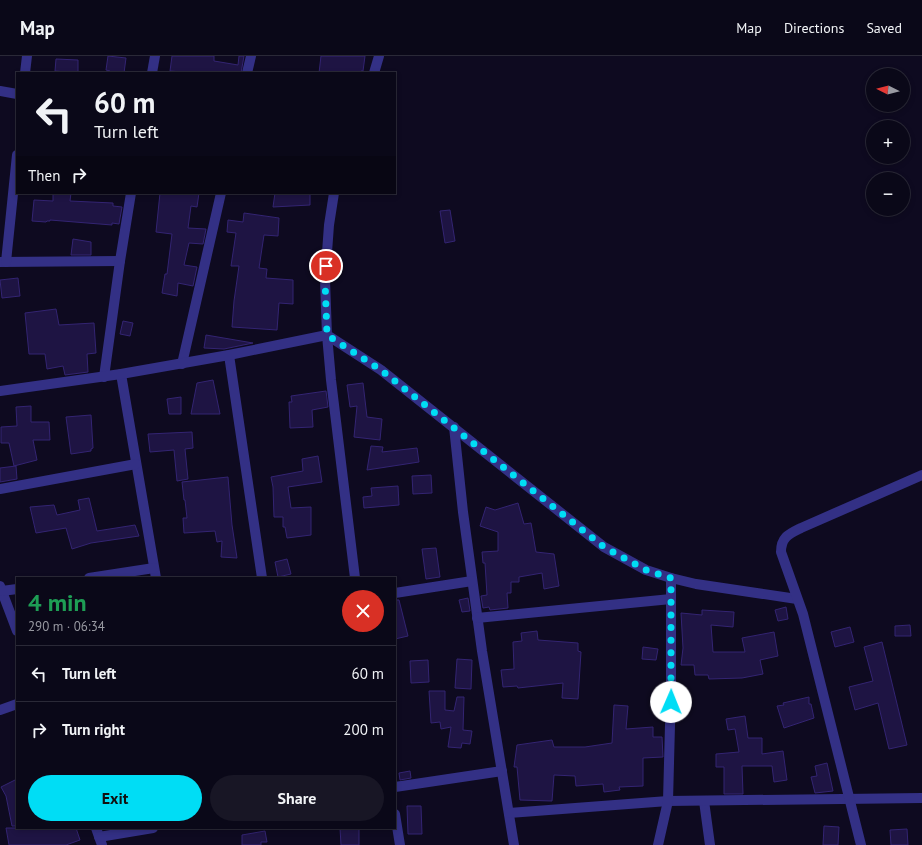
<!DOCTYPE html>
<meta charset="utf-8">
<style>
:root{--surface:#0a0818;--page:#181625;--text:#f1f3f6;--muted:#999aa2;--line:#2a2937;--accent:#00ddf5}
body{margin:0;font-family:"PT Sans",sans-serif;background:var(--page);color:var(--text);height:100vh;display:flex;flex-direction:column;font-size:15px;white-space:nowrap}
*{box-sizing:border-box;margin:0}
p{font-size:13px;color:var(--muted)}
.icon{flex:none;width:22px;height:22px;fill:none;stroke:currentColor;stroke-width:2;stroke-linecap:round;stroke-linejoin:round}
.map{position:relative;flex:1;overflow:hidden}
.details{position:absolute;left:16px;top:521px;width:380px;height:252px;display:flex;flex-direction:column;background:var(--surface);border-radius:0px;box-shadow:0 2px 6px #0003,0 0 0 1px var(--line)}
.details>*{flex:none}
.top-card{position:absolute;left:16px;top:16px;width:380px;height:122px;border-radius:0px;box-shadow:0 2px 6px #0003,0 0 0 1px var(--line);background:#0a0818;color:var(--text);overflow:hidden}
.needle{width:26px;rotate:276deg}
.fabs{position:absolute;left:866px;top:12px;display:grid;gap:8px}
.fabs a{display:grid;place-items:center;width:44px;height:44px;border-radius:50%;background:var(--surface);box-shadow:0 2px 6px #0003,0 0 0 1px var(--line);font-size:20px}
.pin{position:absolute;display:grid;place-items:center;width:34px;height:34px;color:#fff;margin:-17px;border:2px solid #fff;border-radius:50%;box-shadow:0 1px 4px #0007}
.me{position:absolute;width:44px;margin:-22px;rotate:1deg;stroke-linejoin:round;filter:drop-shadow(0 0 3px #0008)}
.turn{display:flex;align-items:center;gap:14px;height:84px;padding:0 12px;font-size:18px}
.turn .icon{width:52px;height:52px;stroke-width:2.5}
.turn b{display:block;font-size:28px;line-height:34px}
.then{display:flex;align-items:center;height:38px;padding:0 12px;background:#0003;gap:8px;font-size:15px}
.round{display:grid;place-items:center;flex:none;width:42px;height:42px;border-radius:21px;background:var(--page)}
.summary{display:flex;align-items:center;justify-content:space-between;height:68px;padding:0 12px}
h1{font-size:24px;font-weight:600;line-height:30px;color:#1e9e55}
.primary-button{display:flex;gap:8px;margin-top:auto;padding:8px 12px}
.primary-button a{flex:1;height:46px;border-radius:24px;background:var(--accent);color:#111;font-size:16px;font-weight:600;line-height:46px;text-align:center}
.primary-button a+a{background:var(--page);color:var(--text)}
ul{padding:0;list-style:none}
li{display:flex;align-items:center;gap:12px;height:56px;padding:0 12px;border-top:1px solid var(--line)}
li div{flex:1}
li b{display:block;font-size:15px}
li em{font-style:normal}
header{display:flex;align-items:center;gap:24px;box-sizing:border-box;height:56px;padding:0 20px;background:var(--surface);border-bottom:1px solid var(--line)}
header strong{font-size:19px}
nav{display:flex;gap:22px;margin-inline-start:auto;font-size:14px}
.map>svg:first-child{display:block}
</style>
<header>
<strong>Map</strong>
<nav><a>Map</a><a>Directions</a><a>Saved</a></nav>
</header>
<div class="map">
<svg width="922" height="789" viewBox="0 0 922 789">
<rect width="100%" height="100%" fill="#0e0a20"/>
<!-- building -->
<g fill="#1e1443" stroke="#332472">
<polygon points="108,0 126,2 124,17 109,17 110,15 106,14"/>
<polygon points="172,0 214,0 214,5 238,9 239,0 244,0 241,17 194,17 170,15"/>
<polygon points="321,0 365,0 363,15 361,15 361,17 319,17"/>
<polygon points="56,3 78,4 78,17 55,15"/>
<polygon points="53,137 71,137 70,145 113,147 113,150 122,151 119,168 112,167 112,169 50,164 50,165 47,165 46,166 32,165 34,144 53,145"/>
<polygon points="160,137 199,137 197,151 191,150 188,172 206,173 203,188 189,187 184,209 197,211 193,230 178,227 177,240 162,237 165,218 167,218 172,178 156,176"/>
<polygon points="275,137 310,137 310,149 273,151"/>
<polygon points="450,154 455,185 445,187 440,155"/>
<polygon points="244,157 279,162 278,180 264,179 259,212 267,213 266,222 293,224 293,248 279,247 277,274 232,271 234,245 239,210 231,210 236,177 227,176 228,164 243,166"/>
<polygon points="73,183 91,186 91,199 71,199"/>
<polygon points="18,222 20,240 2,242 0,224"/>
<polygon points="56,253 59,269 94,267 96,297 87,298 88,316 65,319 63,310 47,313 45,298 29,298 25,257"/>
<polygon points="123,265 133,267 130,280 120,278"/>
<polygon points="206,279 253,287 224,293 204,292"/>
<polygon points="213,324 220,358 191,358 197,327"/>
<polygon points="363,327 367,361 382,363 380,384 354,381 357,350 350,351 347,329"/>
<polygon points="326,335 328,351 312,354 313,371 290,372 289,346 292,346 291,340"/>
<polygon points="181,341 181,358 169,358 167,343"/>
<polygon points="31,350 31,366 49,366 50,384 33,384 37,404 14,410 9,387 1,387 1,371 17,370 16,351"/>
<polygon points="91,359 93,392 91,393 91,395 71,398 66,361"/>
<polygon points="192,376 193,392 185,393 188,423 177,425 174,394 150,396 148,378"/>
<polygon points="371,390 383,391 382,396 417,392 419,406 367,414"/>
<polygon points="318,400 322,426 288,431 291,452 311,451 311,479 287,482 285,471 283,471 283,461 274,461 273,431 271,421 303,415 302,403"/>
<polygon points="16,410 17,423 0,426 0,412"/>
<polygon points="431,419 432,437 413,438 412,420"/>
<polygon points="228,421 232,469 237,502 221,501 222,485 217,486 215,475 184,477 183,462 187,462 185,444 184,444 182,426"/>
<polygon points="398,430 399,449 364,452 363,441 372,440 371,432"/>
<polygon points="89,442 97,475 135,469 139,480 91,487 72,493 66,472 36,477 30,451 54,449 57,459 80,454 78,444"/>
<polygon points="518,447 524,468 531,467 536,496 554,498 559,530 544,533 542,517 519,521 519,526 511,526 511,537 507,537 508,552 490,554 489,551 483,552 481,540 487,539 485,507 483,507 482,496 498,495 498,476 480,470 486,451 495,454"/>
<polygon points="436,492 440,521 426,523 422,493"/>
<polygon points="287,503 291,518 278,521 275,506"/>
<polygon points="468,542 470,555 462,556 459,544"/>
<polygon points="395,544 399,544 408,580 395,583"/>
<polygon points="786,551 788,563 778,565 775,554"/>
<polygon points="702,554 734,556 733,571 711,569 713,596 745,596 742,582 774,576 778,600 760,604 763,618 742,622 709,623 708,619 695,619 694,609 681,609 683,592 681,557 702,559"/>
<polygon points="910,569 911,580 895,580 895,570"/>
<polygon points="850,571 854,586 835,591 831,576"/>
<polygon points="537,575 538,584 578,587 578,595 581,596 578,643 562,642 563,627 518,632 517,630 503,631 501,614 514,613 513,586 522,585 521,577"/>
<polygon points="882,586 907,689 889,693 878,647 855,654 849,631 873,625 864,591"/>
<polygon points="643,591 658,593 656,604 642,603"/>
<polygon points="457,603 472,604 471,633 455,632"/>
<polygon points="428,604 429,626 411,627 410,605"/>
<polygon points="429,635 445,635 445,654 454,655 457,641 464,641 463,674 472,675 470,688 462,687 461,692 448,691 451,671 441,673 440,666 431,667"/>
<polygon points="809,641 809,648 811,648 814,662 784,672 777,650 784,649 783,647"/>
<polygon points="614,649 628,650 626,673 653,671 653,681 662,681 663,701 643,702 643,730 619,731 620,734 604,736 603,728 576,730 575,720 554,719 552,745 520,744 517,711 514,711 517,689 552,684 554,691 585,691 612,687"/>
<polygon points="745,660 748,682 762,682 762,698 783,695 787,724 774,726 772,710 742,710 743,738 724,738 724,711 716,711 716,698 739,696 735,673 728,674 726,663"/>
<polygon points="827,707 833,735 815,737 811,721 817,720 815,710"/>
<polygon points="410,715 411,722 400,724 399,717"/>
<polygon points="17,723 17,770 12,770 6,740 1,731"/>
<polygon points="407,750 421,750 422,778 408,778"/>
<polygon points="824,770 839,771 838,789 823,789"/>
<polygon points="6,772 76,772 80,784 66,789 9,789"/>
<polygon points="340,772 359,772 359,789 341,789"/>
<polygon points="907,773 908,789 891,789 890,774"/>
<polygon points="265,775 267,786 261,786 261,789 242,789 242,779"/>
</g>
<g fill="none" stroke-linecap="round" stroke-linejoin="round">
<!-- minor -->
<g stroke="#333085" stroke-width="10">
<polyline points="25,17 27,0"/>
<polyline points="152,17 155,0"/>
<polyline points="247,17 251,0"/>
<polyline points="374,17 379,0"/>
<polyline points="0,35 17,38"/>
<polyline points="334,137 329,169 325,224 327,279 331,324 355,522"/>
<polyline points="0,206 120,205"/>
<polyline points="6,206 17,99"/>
<polyline points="229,299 262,522"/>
<polyline points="182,308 221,137"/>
<polyline points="121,318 156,522"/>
<polyline points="104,321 120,205 131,137"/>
<polyline points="0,335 121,318 229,299 327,279 381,314 604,491 646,514 671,522 696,528 797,543"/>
<polyline points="454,371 463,456 482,595 514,789"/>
<polyline points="0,433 136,408"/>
<polyline points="89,522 154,512"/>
<polyline points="0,530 17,575"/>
<polyline points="2,535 17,533"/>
<polyline points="395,537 472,525"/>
<polyline points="477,562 671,543"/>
<polyline points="0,654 17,648"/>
<polyline points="395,731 502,715"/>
<polyline points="704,745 710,789"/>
<polyline points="509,757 668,745 922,742"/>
<polyline points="395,758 400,789"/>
<polyline points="96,772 102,789"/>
<polyline points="99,781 153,772"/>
<polyline points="658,789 668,745 671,631 671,522"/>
<path d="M861 789 803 558 781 496C781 481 789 478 801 472L922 419"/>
</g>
</g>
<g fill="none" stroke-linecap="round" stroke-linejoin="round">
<!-- route -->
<polyline stroke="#00ddf5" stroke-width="7" stroke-dasharray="0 12.6" points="326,210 325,224 327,279 381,314 604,491 646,514 671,522 671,646"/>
</g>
</svg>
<div class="fabs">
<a><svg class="needle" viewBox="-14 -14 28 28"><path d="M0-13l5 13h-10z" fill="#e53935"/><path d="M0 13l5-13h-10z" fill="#999aa2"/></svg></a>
<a>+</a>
<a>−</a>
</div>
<div class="pin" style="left:326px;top:210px;background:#d93025"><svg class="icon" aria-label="arrive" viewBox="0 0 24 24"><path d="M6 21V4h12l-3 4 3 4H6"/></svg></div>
<svg class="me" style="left:671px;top:646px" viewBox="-20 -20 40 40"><circle r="19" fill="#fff"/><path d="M0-13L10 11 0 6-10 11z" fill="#00ddf5"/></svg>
<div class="top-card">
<div class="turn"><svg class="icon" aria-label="left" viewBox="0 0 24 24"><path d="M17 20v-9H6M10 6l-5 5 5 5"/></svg><div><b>60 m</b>Turn left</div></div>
<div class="then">Then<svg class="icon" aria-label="right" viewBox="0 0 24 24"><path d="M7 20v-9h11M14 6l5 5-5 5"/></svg></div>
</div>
<section class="details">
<div class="summary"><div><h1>4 min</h1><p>290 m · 06:34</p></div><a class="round" style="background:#d93025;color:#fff"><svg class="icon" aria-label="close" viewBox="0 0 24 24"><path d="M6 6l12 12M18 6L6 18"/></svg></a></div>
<ul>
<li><svg class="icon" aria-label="left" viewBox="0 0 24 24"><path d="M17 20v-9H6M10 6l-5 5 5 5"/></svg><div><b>Turn left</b></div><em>60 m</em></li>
<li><svg class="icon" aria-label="right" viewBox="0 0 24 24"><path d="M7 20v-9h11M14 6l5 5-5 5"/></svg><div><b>Turn right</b></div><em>200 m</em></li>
</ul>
<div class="primary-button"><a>Exit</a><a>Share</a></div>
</section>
</div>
